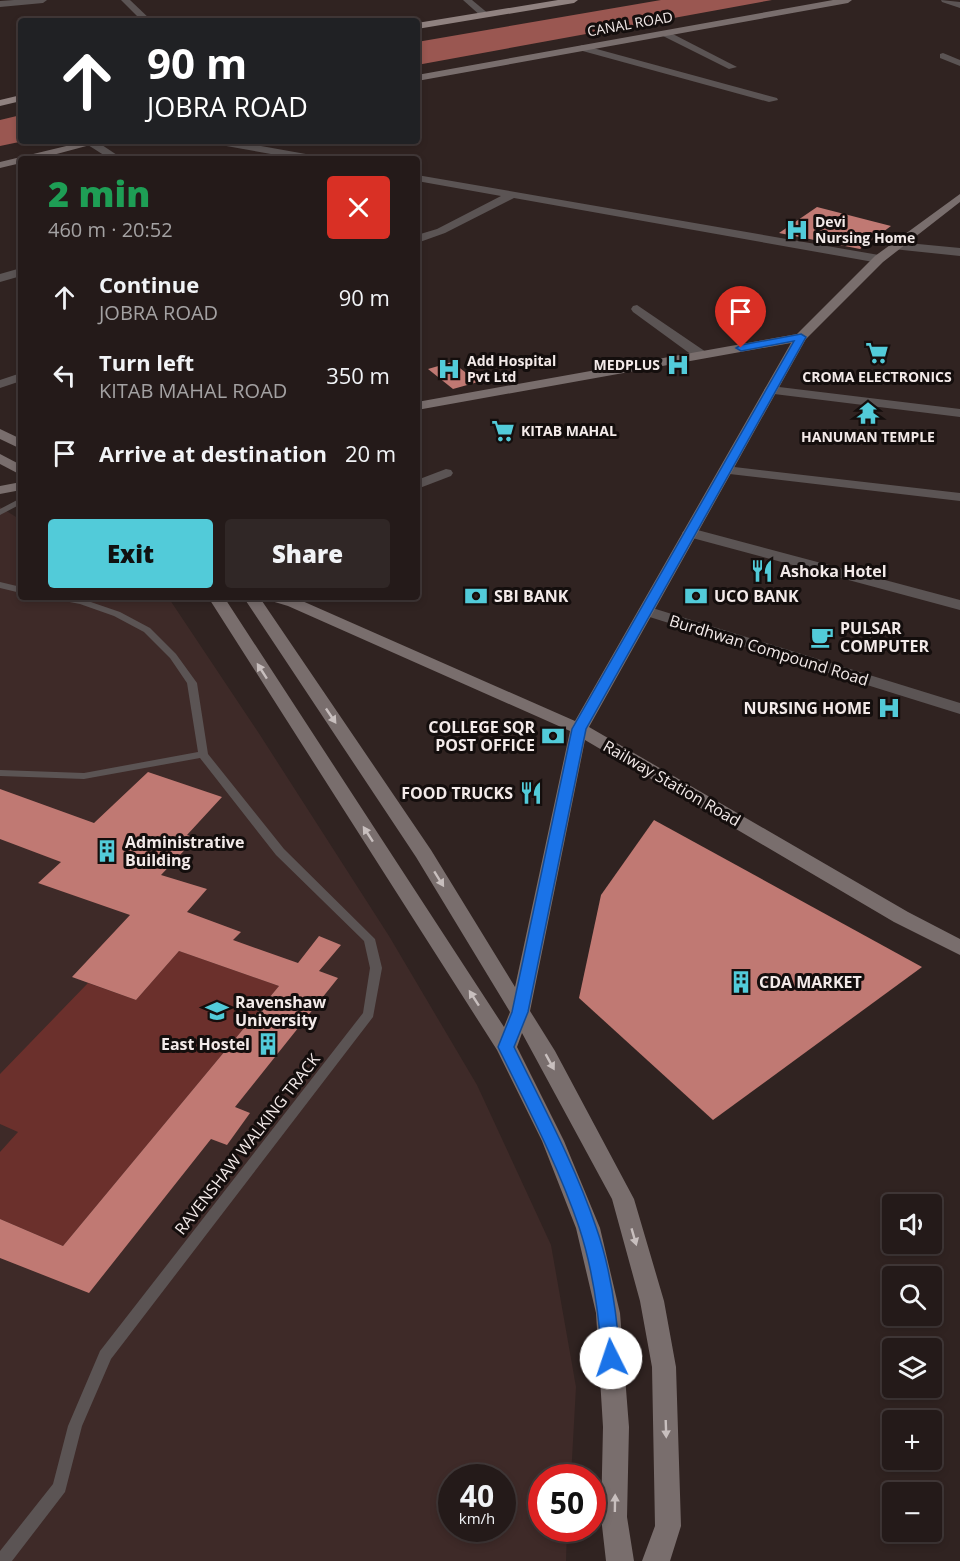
<!DOCTYPE html>
<meta charset="utf-8">
<style>
:root{--surface:#241a19;--page:#302726;--text:#f1f3f6;--muted:#a3a1a2;--line:#413838;--accent:#52cbd9}
body{margin:0;font-family:"Open Sans",sans-serif;background:var(--page);color:var(--text);height:100vh;display:flex;flex-direction:column;font-size:22px;white-space:nowrap}
*{box-sizing:border-box;margin:0}
p{font-size:20px;color:var(--muted)}
.icon{flex:none;width:33px;height:33px;fill:none;stroke:currentColor;stroke-width:2;stroke-linecap:round;stroke-linejoin:round}
.map{position:relative;flex:1;overflow:hidden}
.drawer{position:absolute;left:18px;top:156px;width:402px;height:444px;display:flex;flex-direction:column;background:var(--surface);border-radius:6px;box-shadow:0 3px 9px #0003,0 0 0 2px var(--line)}
.drawer>*{flex:none}
.hud{position:absolute;left:18px;top:18px;width:402px;height:126px;border-radius:6px;box-shadow:0 3px 9px #0003,0 0 0 2px var(--line);background:#202124;color:#fff;overflow:hidden}
.buttons{position:absolute;left:882px;top:1194px;display:grid;gap:12px}
.buttons a{display:grid;place-items:center;width:60px;height:60px;border-radius:6px;background:var(--surface);box-shadow:0 3px 9px #0003,0 0 0 2px var(--line);font-size:30px}
.speed{position:absolute;left:438px;top:1464px;display:flex;gap:12px;font-size:30px;font-weight:700;text-align:center}
.speed>*{display:grid;place-content:center;width:78px;height:78px;border-radius:50%;background:var(--surface);box-shadow:0 3px 9px #0003,0 0 0 2px var(--line);line-height:1}
.speed small{font-size:15px;font-weight:400}
.speed .limit{border:9px solid #d22;background:#fff;color:#111}
.pin{position:absolute;display:grid;place-items:center;width:51px;height:51px;color:#fff;margin:-62px -26px;border-radius:50% 50% 50% 0;rotate:-45deg;box-shadow:0 0 6px #0007}
.pin .icon{rotate:45deg}
.me{position:absolute;width:66px;margin:-33px;rotate:356deg;stroke-linejoin:round;filter:drop-shadow(0 0 4px #0008)}
.turn{display:flex;align-items:center;gap:21px;height:126px;padding:0 30px;font-size:27px}
.turn .icon{width:78px;height:78px;stroke-width:2.5}
.turn b{display:block;font-size:42px;line-height:51px}
.round{display:grid;place-items:center;flex:none;width:63px;height:63px;border-radius:6px;background:var(--page)}
.headline{display:flex;align-items:center;justify-content:space-between;height:102px;padding:0 30px}
h1{font-size:36px;font-weight:800;line-height:45px;color:#1e9e55}
.action{display:flex;gap:12px;margin-top:auto;padding:12px 30px}
.action a{flex:1;height:69px;border-radius:6px;background:var(--accent);color:#111;font-size:24px;font-weight:800;line-height:69px;text-align:center}
.action a+a{background:var(--page);color:var(--text)}
ul{padding:0;list-style:none}
li{display:flex;align-items:center;gap:18px;height:78px;padding:0 30px}
li div{flex:1}
li b{display:block;font-size:22px}
li em{font-style:normal}
.map>svg:first-child{display:block}
</style>
<div class="map">
<svg width="960" height="1561" viewBox="0 0 960 1561">
<rect width="100%" height="100%" fill="#302321"/>
<!-- built -->
<path fill="#3e2a28" fill-rule="evenodd" d="M0 507 21 520V597H168L260 735 389 936 477 1085 551 1245 576 1387 571 1477 542 1478V1528L567 1529 566 1561H0ZM452 1478H502V1528H452Z"/>
<!-- green -->
<polygon fill="#6b302c" points="179,951 279,986 63,1246 0,1219 0,1152 18,1132 0,1124 0,1074 88,983 136,1000"/>
<!-- water -->
<g fill="#9a5751">
<polygon points="661,0 772,0 417,65 417,42"/>
<polygon points="21,115 21,141 24,141 0,146 0,120"/>
</g>
<!-- building -->
<g fill="#c07973">
<polygon points="817,207 891,226 860,249 779,233"/>
<polygon points="452,362 478,382 453,389 428,369"/>
<polygon points="148,772 222,797 187,835 196,838 161,875 207,889 187,912 241,932 233,940 298,963 319,936 341,945 319,971 338,978 235,1107 250,1113 227,1145 211,1139 89,1293 0,1258 0,1219 63,1246 279,986 179,951 136,1000 72,977 130,915 38,883 61,862 0,839 0,789 94,823"/>
<polygon points="654,820 922,967 713,1120 579,998 601,895"/>
</g>
<g fill="none" stroke-linecap="round" stroke-linejoin="round">
<!-- lane -->
<g fill="#5b5454" fill-rule="evenodd">
<polygon points="21,498 21,504 0,515 0,509"/>
<polygon points="0,582 21,587 21,593 0,588"/>
<polygon points="52,597 71,597 82,599 120,612 150,628 176,654 197,683 208,754 284,849 375,939 382,968 373,1017 111,1359 82,1426 65,1492 12,1561 0,1561 0,1551 53,1484 68,1426 100,1351 363,1013 370,968 364,941 276,855 200,758 84,779 0,776 0,770 84,773 198,752 187,683 170,658 144,632 114,616 80,604 54,599"/>
</g>
<!-- street -->
<g fill="#5b5454" fill-rule="evenodd">
<polygon points="14,0 47,0 43,3 0,7 0,1"/>
<polygon points="121,0 130,0 152,21 142,21"/>
<polygon points="463,0 472,0 490,15 482,17"/>
<polygon points="941,0 960,2 960,8 942,2"/>
<polygon points="661,31 667,31 737,67 729,69 661,35"/>
<polygon points="582,45 777,98 778,100 769,102 579,50 577,48"/>
<polygon points="943,53 960,60 960,66 940,58 940,54"/>
<polygon points="88,141 96,141 123,159 110,159 88,145"/>
<polygon points="210,141 233,141 317,156 322,159 299,159 215,144"/>
<polygon points="417,175 879,255 885,259 879,263 514,198 445,233 417,243 417,235 437,229 501,196 417,181"/>
<polygon points="897,242 960,248 960,256 893,249 893,243"/>
<polygon points="21,268 21,276 0,282 0,274"/>
<polygon points="637,305 706,352 708,355 706,358 696,358 633,312 631,309 633,306"/>
<polygon points="21,373 21,381 0,388 0,380"/>
<polygon points="771,386 960,409 960,417 766,393 764,390 766,387"/>
<polygon points="726,466 960,493 960,501 721,473 719,470 721,467"/>
<polygon points="446,469 451,470 453,473 451,476 417,489 417,480"/>
<polygon points="690,528 960,600 960,610 685,536 682,533 685,530"/>
<polygon points="646,606 960,703 960,714 640,614 638,611"/>
</g>
<!-- secondary -->
<g fill="#796e6d" fill-rule="evenodd">
<polygon points="833,0 852,0 848,3 417,81 417,75"/>
<polygon points="87,141 105,141 38,159 21,159 21,163 0,168 0,162"/>
<polygon points="960,194 960,202 883,262 806,339 589,727 908,912 960,939 960,955 894,922 585,740 530,1011 555,1051 634,1199 664,1301 676,1367 681,1526 670,1561 642,1561 655,1526 652,1367 640,1301 612,1199 522,1033 517,1047 564,1141 600,1228 620,1313 629,1427 627,1517 634,1561 606,1561 601,1517 603,1427 596,1313 576,1228 542,1141 497,1050 208,597 224,597 504,1027 510,1012 416,857 246,601 246,597 262,597 262,601 431,850 515,987 570,731 288,606 268,600 266,597 291,597 300,600 575,721 791,343 417,410 417,402 797,334 875,256"/>
<polygon points="0,429 21,439 21,449 0,439"/>
<polygon points="0,454 21,465 21,475 0,464"/>
<polygon points="21,482 21,490 0,494 0,486"/>
</g>
<!-- primary -->
<g fill="#908280" fill-rule="evenodd">
<polygon points="558,0 578,0 574,3 417,29 417,23"/>
<polygon points="21,95 21,101 0,106 0,100"/>
</g>
</g>
<!-- one-way arrows -->
<defs><path id="oneway-solid" d="M-6-.8H1V-3.2L6.5 0L1 3.2V.8H-6Z" transform="scale(1.5)"/></defs>
<g fill="#c8bfbe">
<use href="#oneway-solid" transform="translate(262 671) rotate(-123)"/>
<use href="#oneway-solid" transform="translate(331 716) rotate(56)"/>
<use href="#oneway-solid" transform="translate(368 834) rotate(-123)"/>
<use href="#oneway-solid" transform="translate(439 879) rotate(58)"/>
<use href="#oneway-solid" transform="translate(474 998) rotate(-123)"/>
<use href="#oneway-solid" transform="translate(550 1062) rotate(61)"/>
<use href="#oneway-solid" transform="translate(634 1237) rotate(74)"/>
<use href="#oneway-solid" transform="translate(666 1429) rotate(88)"/>
<use href="#oneway-solid" transform="translate(615 1503) rotate(-89)"/>
</g>
<!-- route -->
<path fill="#1a73e8" stroke="#114b97" stroke-width="1.5" d="M801 334 806 337 586 729 528 1012 514 1047C543 1106 575 1165 596 1227 611 1269 617 1315 620 1358L618 1364 611 1366 604 1364 602 1358C599 1315 593 1269 579 1227 558 1165 527 1106 498 1047L512 1012 572 729 794 341 741 351 736 348 741 345Z"/>
<!-- icons -->
<defs>
<g id="hospital-bare" transform="scale(1.8)"><path d="M-5-5h3v3.5h4V-5h3V5h-3V1.5h-4V5h-3Z" fill="#52cbd9" stroke="#140e0d" stroke-width="2.5" paint-order="stroke"/></g>
<g id="supermarket-bare" transform="scale(1.8)"><path d="M-6-5.5h2.5l.6 2H6L4.5 2H-2.5L-4.4-4H-6ZM-1.5 3.2a1.3 1.3 0 1 0 .1 0ZM3 3.2a1.3 1.3 0 1 0 .1 0Z" fill="#52cbd9" stroke="#140e0d" stroke-width="2.5" paint-order="stroke"/></g>
<g id="temple-bare" transform="scale(1.8)"><path d="M0-6L5-2H3V0L6.5 2.5H4V6H1.5V3h-3V6H-4V2.5H-6.5L-3 0V-2H-5Z" fill="#52cbd9" stroke="#140e0d" stroke-width="2.5" paint-order="stroke"/></g>
<g id="restaurant-bare" transform="scale(1.8)"><path d="M-5-6h1v4h1v-4h1v4h1v-4h1v5L-1.5 .5V6h-2V.5L-5-1ZM5-6V6H3V1.5H1.5Q1.5-4 5-6Z" fill="#52cbd9" stroke="#140e0d" stroke-width="2.5" paint-order="stroke"/></g>
<g id="bank-bare" transform="scale(1.8)"><path d="M-6-4H6V4H-6ZM0-2.3a2.3 2.3 0 1 0 0 4.6a2.3 2.3 0 1 0 0-4.6Z" fill="#52cbd9" stroke="#140e0d" stroke-width="2.5" paint-order="stroke"/></g>
<g id="cafe-bare" transform="scale(1.8)"><path d="M-5.5-4.5H6V0H3Q3 3.5 0 3.5H-2.5Q-5.5 3.5-5.5 0ZM3-3.2v2h1.7v-2ZM-6 4.5H4V6H-6Z" fill="#52cbd9" stroke="#140e0d" stroke-width="2.5" paint-order="stroke"/></g>
<g id="building-bare" transform="scale(1.8)"><path d="M-4-6H4V6H1V3H-1V6H-4ZM-2.5-4.3h1.7v1.8h-1.7ZM.8-4.3h1.7v1.8H.8ZM-2.5-1h1.7V.8h-1.7ZM.8-1h1.7V.8H.8Z" fill="#52cbd9" stroke="#140e0d" stroke-width="2.5" paint-order="stroke"/></g>
<g id="university-bare" transform="scale(1.8)"><path d="M0-5L7-2L0 1L-7-2ZM-4 1L0 2.5L4 1V4Q0 6-4 4Z" fill="#52cbd9" stroke="#140e0d" stroke-width="2.5" paint-order="stroke"/></g>
</defs>
<g fill-rule="evenodd">
<use href="#hospital-bare" x="797" y="230"/>
<use href="#supermarket-bare" x="877" y="353"/>
<use href="#hospital-bare" x="678" y="365"/>
<use href="#hospital-bare" x="449" y="369"/>
<use href="#temple-bare" x="868" y="413"/>
<use href="#supermarket-bare" x="503" y="431"/>
<use href="#restaurant-bare" x="762" y="571"/>
<use href="#bank-bare" x="476" y="596"/>
<use href="#bank-bare" x="696" y="596"/>
<use href="#cafe-bare" x="822" y="637"/>
<use href="#hospital-bare" x="889" y="708"/>
<use href="#bank-bare" x="553" y="736"/>
<use href="#restaurant-bare" x="531" y="793"/>
<use href="#building-bare" x="107" y="851"/>
<use href="#building-bare" x="741" y="982"/>
<use href="#university-bare" x="217" y="1011"/>
<use href="#building-bare" x="268" y="1044"/>
</g>
<g text-anchor="middle" stroke-width="6" stroke-linejoin="round" paint-order="stroke">
<!-- far-street labels -->
<g font-size="14" fill="#f3eae9" stroke="#140e0d">
<text transform="translate(630 24) rotate(-10)" y="5">CANAL ROAD</text>
</g>
<!-- far-poi labels -->
<g font-size="14" font-weight="bold" fill="#f3eae9" stroke="#140e0d" text-anchor="start">
<text x="815" y="227">Devi<tspan x="815" dy="16">Nursing Home</tspan></text>
<text x="467" y="366">Add Hospital<tspan x="467" dy="16">Pvt Ltd</tspan></text>
<text x="660" y="370" text-anchor="end">MEDPLUS</text>
<text x="877" y="382" text-anchor="middle">CROMA ELECTRONICS</text>
<text x="521" y="436">KITAB MAHAL</text>
<text x="868" y="442" text-anchor="middle">HANUMAN TEMPLE</text>
</g>
<!-- poi labels -->
<g font-size="16" font-weight="bold" fill="#f3eae9" stroke="#140e0d" text-anchor="start">
<text x="780" y="577">Ashoka Hotel</text>
<text x="494" y="602">SBI BANK</text>
<text x="714" y="602">UCO BANK</text>
<text x="840" y="634">PULSAR<tspan x="840" dy="18">COMPUTER</tspan></text>
<text x="871" y="714" text-anchor="end">NURSING HOME</text>
<text x="535" y="733" text-anchor="end">COLLEGE SQR<tspan x="535" dy="18">POST OFFICE</tspan></text>
<text x="513" y="799" text-anchor="end">FOOD TRUCKS</text>
<text x="125" y="848">Administrative<tspan x="125" dy="18">Building</tspan></text>
<text x="759" y="988">CDA MARKET</text>
<text x="235" y="1008">Ravenshaw<tspan x="235" dy="18">University</tspan></text>
<text x="250" y="1050" text-anchor="end">East Hostel</text>
</g>
<!-- street labels -->
<g font-size="16" fill="#f3eae9" stroke="#140e0d">
<text transform="translate(769 650) rotate(17)" y="6">Burdhwan Compound Road</text>
<text transform="translate(672 783) rotate(30)" y="6">Railway Station Road</text>
<text transform="translate(247 1144) rotate(-52)" y="6">RAVENSHAW WALKING TRACK</text>
</g>
</g>
</svg>
<div class="buttons">
<a><svg class="icon" aria-label="sound" viewBox="0 0 24 24"><path d="M4 9h4l5-4v14l-5-4H4zM17 9q2 3 0 6"/></svg></a>
<a><svg class="icon" aria-label="search" viewBox="0 0 24 24"><circle cx="10" cy="10" r="6"/><path d="M15 15l6 6"/></svg></a>
<a><svg class="icon" aria-label="layers" viewBox="0 0 24 24"><path d="M12 4l9 5-9 5-9-5zM3 14l9 5 9-5"/></svg></a>
<a>+</a>
<a>−</a>
</div>
<div class="speed"><div>40<small>km/h</small></div><div class="limit">50</div></div>
<div class="pin" style="left:741px;top:348px;background:#d93025"><svg class="icon" aria-label="arrive" viewBox="0 0 24 24"><path d="M6 21V4h12l-3 4 3 4H6"/></svg></div>
<svg class="me" style="left:611px;top:1358px" viewBox="-20 -20 40 40"><circle r="19" fill="#fff"/><path d="M0-13L10 11 0 6-10 11z" fill="#1a73e8"/></svg>
<div class="hud">
<div class="turn"><svg class="icon" aria-label="ahead" viewBox="0 0 24 24"><path d="M12 20V5M6 11l6-6 6 6"/></svg><div><b>90 m</b>JOBRA ROAD</div></div>
</div>
<section class="drawer">
<div class="headline"><div><h1>2 min</h1><p>460 m · 20:52</p></div><a class="round" style="background:#d93025;color:#fff"><svg class="icon" aria-label="close" viewBox="0 0 24 24"><path d="M6 6l12 12M18 6L6 18"/></svg></a></div>
<ul>
<li><svg class="icon" aria-label="ahead" viewBox="0 0 24 24"><path d="M12 20V5M6 11l6-6 6 6"/></svg><div><b>Continue</b><p>JOBRA ROAD</p></div><em>90 m</em></li>
<li><svg class="icon" aria-label="left" viewBox="0 0 24 24"><path d="M17 20v-9H6M10 6l-5 5 5 5"/></svg><div><b>Turn left</b><p>KITAB MAHAL ROAD</p></div><em>350 m</em></li>
<li><svg class="icon" aria-label="arrive" viewBox="0 0 24 24"><path d="M6 21V4h12l-3 4 3 4H6"/></svg><div><b>Arrive at destination</b></div><em>20 m</em></li>
</ul>
<div class="action"><a>Exit</a><a>Share</a></div>
</section>
</div>
